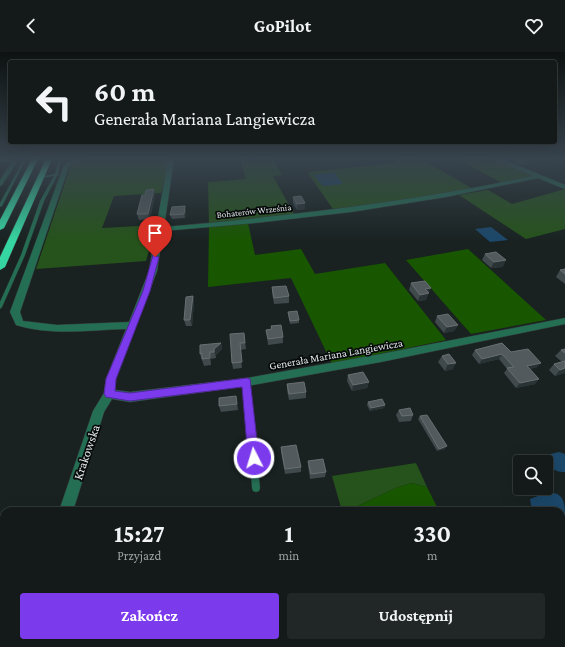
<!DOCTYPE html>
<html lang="pl">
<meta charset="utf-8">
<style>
:root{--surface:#131a19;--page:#202726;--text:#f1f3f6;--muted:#9da1a2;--line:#323838;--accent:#7c3aed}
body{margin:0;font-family:"Crimson Pro",serif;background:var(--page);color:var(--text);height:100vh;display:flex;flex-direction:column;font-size:15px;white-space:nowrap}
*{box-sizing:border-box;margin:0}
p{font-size:13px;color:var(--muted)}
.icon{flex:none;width:22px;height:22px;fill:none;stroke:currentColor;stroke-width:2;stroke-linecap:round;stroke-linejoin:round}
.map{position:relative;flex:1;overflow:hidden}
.drawer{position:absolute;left:0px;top:455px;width:565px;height:140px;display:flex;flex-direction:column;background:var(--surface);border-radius:12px 12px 0 0;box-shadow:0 4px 16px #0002,0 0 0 1px var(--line)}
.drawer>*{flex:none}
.top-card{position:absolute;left:8px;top:8px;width:549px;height:84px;border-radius:4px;box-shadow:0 4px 16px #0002,0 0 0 1px var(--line);background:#131a19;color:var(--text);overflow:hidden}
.fabs{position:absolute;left:513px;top:403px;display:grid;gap:8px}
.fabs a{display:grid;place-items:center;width:40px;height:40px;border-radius:4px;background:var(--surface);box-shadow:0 4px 16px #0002,0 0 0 1px var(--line);font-size:20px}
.pin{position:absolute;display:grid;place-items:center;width:34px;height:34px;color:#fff;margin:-41px -17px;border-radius:50% 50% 50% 0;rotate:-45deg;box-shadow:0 0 4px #0007}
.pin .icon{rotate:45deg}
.me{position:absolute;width:44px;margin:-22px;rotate:355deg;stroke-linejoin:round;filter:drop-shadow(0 0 3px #0008)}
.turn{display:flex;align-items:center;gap:14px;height:84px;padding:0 20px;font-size:18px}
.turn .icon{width:52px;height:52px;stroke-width:2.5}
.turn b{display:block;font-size:28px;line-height:34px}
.eta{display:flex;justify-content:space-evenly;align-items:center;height:68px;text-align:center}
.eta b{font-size:24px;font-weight:700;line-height:28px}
.primary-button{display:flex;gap:8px;margin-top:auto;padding:8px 20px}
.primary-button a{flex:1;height:46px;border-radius:4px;background:var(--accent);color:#fff;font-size:16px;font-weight:700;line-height:46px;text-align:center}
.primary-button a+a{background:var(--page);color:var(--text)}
header{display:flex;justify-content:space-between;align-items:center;height:52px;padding:0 20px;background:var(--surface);font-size:18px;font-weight:700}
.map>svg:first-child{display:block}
</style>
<header><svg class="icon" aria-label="back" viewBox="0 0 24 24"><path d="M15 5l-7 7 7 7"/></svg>GoPilot<svg class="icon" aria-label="heart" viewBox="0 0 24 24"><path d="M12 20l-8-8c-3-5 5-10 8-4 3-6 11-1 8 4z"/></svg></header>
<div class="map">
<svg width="565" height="595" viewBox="0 0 565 595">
<rect width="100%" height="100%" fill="#192221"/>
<!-- green -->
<g fill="#26531b">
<polygon points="84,107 169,107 161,141 114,144 102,176 156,173 146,209 36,217 71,113"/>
<polygon points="240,107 273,107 282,123 273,124 294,162 209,171 208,130 246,127"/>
<polygon points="393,107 421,107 473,137 439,143 333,157 307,120 397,111"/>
<polygon points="458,107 494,107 531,122 534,124 502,131"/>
<polygon points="565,137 565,177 526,187 459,143 488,138 512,152"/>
<polygon points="416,411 427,435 411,431 396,436 347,459 342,459 332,424"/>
<polygon points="14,591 177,591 177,595 13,595"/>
<polygon points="234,591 452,591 454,595 234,595"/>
</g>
<!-- forest -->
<g fill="#185600">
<polygon points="248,171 255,203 301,197 315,222 385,211 446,288 332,312 291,226 208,235 209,175"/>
<polygon points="468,197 546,268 471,282 406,208"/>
<polygon points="411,431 427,435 439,459 347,459 396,436"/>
</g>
<!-- water -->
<g fill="#1c486a">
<polygon points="334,120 343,132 323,134 314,123"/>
<polygon points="491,175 508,188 490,190 475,177"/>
<path d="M559 400 565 402V420C555 421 549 415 545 406L547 403Z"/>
<path d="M546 441C565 439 565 452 565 466L561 468V459H535L531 453 530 447Z"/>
</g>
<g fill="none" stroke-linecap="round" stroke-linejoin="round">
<!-- lane casing -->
<g stroke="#353e3d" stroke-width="0.5">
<g id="lane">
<polygon points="0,107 11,108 12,109 11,110 0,109"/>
<polygon points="24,107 26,107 2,154 0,155 0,151"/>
<polygon points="59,107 61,107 58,122 59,123 57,124 44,149 25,203 2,255 0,257 0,250 21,203 40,149 54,124 41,126 39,125 55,122"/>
<polygon points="245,328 249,328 250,330 260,436 259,439 256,440 253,439 252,436 244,330"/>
</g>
</g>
<!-- street casing -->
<g stroke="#353e3d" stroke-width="1">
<g id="street">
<path d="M75 107H82L69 114 20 260 23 269 57 273 129 270 149 219 168 107H174L164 175C288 164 411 150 533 124L494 107H502L565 133V137L538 126 446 145 351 160 255 171 163 179 157 219 116 327 115 338 130 340 247 326 381 302 565 266V272L381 310 247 334 130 350 112 347 104 360 73 459H59L93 359 104 341 106 327 126 277C89 278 52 284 16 273L10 260 64 113Z"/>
<polygon points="9,108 17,110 2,133 0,134 0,128 11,111 8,109"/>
<polygon points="4,584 4,591 17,591 15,595 0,595 0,588"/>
</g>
</g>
<!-- highway casing -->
<g stroke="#353e3d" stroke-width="1">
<g id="highway">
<polygon points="32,107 38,107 4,176 0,178 0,168"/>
<polygon points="46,107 52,107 5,215 0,218 0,205"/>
</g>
</g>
<!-- lane -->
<use href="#lane" fill="#246e54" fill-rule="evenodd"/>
<!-- street -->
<use href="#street" fill="#246e54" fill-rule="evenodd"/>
<!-- highway -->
<use href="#highway" fill="#36d6a2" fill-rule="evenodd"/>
</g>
<!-- wall -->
<g fill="#40494c">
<polygon points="509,107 541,107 523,113"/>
<polygon points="155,143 150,167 139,168 137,162"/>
<polygon points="293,145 305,157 297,158 293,151"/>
<polygon points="186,158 185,166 172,167 170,163"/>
<polygon points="485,202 503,215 491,216 482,208"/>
<polygon points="565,217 565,232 556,225 560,218"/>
<polygon points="411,231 429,242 428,242 426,248 418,249 409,238"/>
<polygon points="272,235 289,244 289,251 274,252 272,241"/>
<polygon points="193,244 194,250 192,274 186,274 184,268"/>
<polygon points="288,260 299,268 299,271 290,272"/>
<polygon points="437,264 458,273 454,279 444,281 435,270"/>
<polygon points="271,274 283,285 283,291 268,293 266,278 271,277"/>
<polygon points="244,281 246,297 240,298 242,316 233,317 232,311"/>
<polygon points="221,291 222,297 216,303 216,306 211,307 211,313 204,314 200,302"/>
<polygon points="565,297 565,321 555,324 549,318 554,312 562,310 555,304 561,298"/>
<polygon points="475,298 511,300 537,315 530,317 539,327 535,332 516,336 504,321 507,317 499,307 479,312 472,303"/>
<polygon points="442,304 453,317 445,319 438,310"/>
<polygon points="348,323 369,330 367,336 352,339 347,329"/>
<polygon points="287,332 306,340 306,346 289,348 287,338"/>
<polygon points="237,350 238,358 221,360 219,354"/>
<polygon points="368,350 385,353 384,356 370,359 367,353"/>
<polygon points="399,358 413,363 411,369 399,370 396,363"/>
<polygon points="420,364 445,397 437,399 418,367"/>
<polygon points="281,395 301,415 301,420 285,422 281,400"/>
<polygon points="308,409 326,420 325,425 310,427 308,414"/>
</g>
<!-- shaded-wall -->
<g fill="#293234">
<polygon points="526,107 541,107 523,113"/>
<polygon points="154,137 155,143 150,167 148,162"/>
<polygon points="305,151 305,157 297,158 297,152"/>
<polygon points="185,154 186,158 185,166 184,162"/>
<polygon points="506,208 503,215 491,216 494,210"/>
<polygon points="431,236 426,248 418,249 420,243 425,237"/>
<polygon points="193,244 194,250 192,274 190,268"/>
<polygon points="458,273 454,279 444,281 447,275"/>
<polygon points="221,291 222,297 216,303 216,306 214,297"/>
<polygon points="210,300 211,307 211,313 210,306"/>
<polygon points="502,302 499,307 479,312 482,307"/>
<polygon points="456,311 453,317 445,319 448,312"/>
<polygon points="541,311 537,315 523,319 527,314"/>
<polygon points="565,316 565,321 555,324 560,318"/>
<polygon points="539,327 535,332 516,336 520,331"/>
<polygon points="369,330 367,336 352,339 353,333"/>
<polygon points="385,353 384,356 370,359 371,356"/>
<polygon points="447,394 445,397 437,399 439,397"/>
</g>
<!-- building -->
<g fill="#525a5d" stroke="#687072">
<polygon points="154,137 148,162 137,162 142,143 145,143 146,138"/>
<polygon points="301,144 305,151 297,152 293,145"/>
<polygon points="185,154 184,162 170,163 172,155"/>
<polygon points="496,200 506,208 494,210 485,202"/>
<polygon points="565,217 565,222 560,218"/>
<polygon points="425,229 431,236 425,237 429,241 420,243 411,231"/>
<polygon points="286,234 289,244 274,246 272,235"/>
<polygon points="193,244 190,268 184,268 186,245"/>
<polygon points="297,259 299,268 290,269 288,260"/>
<polygon points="448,262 458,273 447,275 437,264"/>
<polygon points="281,273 283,285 268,287 266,278 272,277 271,274"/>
<polygon points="244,281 245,291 240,291 242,310 232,311 230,282"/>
<polygon points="221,291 214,297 214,300 210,300 210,306 202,307 202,301 200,302 200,293"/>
<polygon points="502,291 511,300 528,297 541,311 527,314 539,327 520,331 507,316 514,315 502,302 482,307 475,298"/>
<polygon points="565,297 565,301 561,298"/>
<polygon points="449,302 456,311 448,312 442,304"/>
<polygon points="565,309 565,316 560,318 554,312"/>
<polygon points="363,320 369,330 353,333 348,323"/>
<polygon points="304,330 306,340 289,342 287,332"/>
<polygon points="236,344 237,352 219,354 219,346"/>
<polygon points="382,347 385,353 371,356 368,350"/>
<polygon points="410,356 413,363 402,364 399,358"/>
<polygon points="427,363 447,394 439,397 420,364"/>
<polygon points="296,393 301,415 285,417 281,395"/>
<polygon points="323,407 326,420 311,422 308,409"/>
</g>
<!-- sky -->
<linearGradient id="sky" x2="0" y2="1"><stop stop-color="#0e1312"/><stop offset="0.56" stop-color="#38444e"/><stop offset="1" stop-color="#38444e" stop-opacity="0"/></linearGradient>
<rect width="565" height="190" fill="url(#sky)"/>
<!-- route -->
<polygon fill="#7c3aed" stroke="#51269a" points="153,203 159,205 150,239 116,327 115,339 130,341 247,326 250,327 259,406 258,409 254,411 250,409 248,406 242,335 130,349 106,345 104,342 106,327 143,239"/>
<g text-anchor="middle" stroke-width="3.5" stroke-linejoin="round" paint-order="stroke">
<!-- far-street labels -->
<g font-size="9" fill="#e2e8e8" stroke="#070a0a">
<text transform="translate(254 159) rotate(-6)" y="3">Bohaterów Września</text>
</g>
<!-- street labels -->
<g font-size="11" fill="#e2e8e8" stroke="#070a0a">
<text transform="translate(336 302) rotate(-10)" y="4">Generała Mariana Langiewicza</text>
</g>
<!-- near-street labels -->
<g font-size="13" fill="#e2e8e8" stroke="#070a0a">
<text transform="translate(86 400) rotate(-71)" y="5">Krakowska</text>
</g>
</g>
</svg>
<div class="fabs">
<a><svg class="icon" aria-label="search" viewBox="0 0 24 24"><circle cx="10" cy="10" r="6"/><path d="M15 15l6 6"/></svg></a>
</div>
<div class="pin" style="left:155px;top:205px;background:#d93025"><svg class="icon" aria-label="arrive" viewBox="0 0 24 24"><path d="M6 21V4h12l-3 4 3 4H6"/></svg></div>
<svg class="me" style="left:254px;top:406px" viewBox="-20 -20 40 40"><circle r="17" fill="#7c3aed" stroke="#fff" stroke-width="3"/><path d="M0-11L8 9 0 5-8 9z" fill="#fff"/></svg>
<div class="top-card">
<div class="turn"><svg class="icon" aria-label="left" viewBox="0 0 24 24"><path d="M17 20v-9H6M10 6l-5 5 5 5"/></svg><div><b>60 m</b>Generała Mariana Langiewicza</div></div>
</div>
<section class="drawer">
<div class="eta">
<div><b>15:27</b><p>Przyjazd</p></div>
<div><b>1</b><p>min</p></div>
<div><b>330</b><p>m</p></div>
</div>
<div class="primary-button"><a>Zakończ</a><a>Udostępnij</a></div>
</section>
</div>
